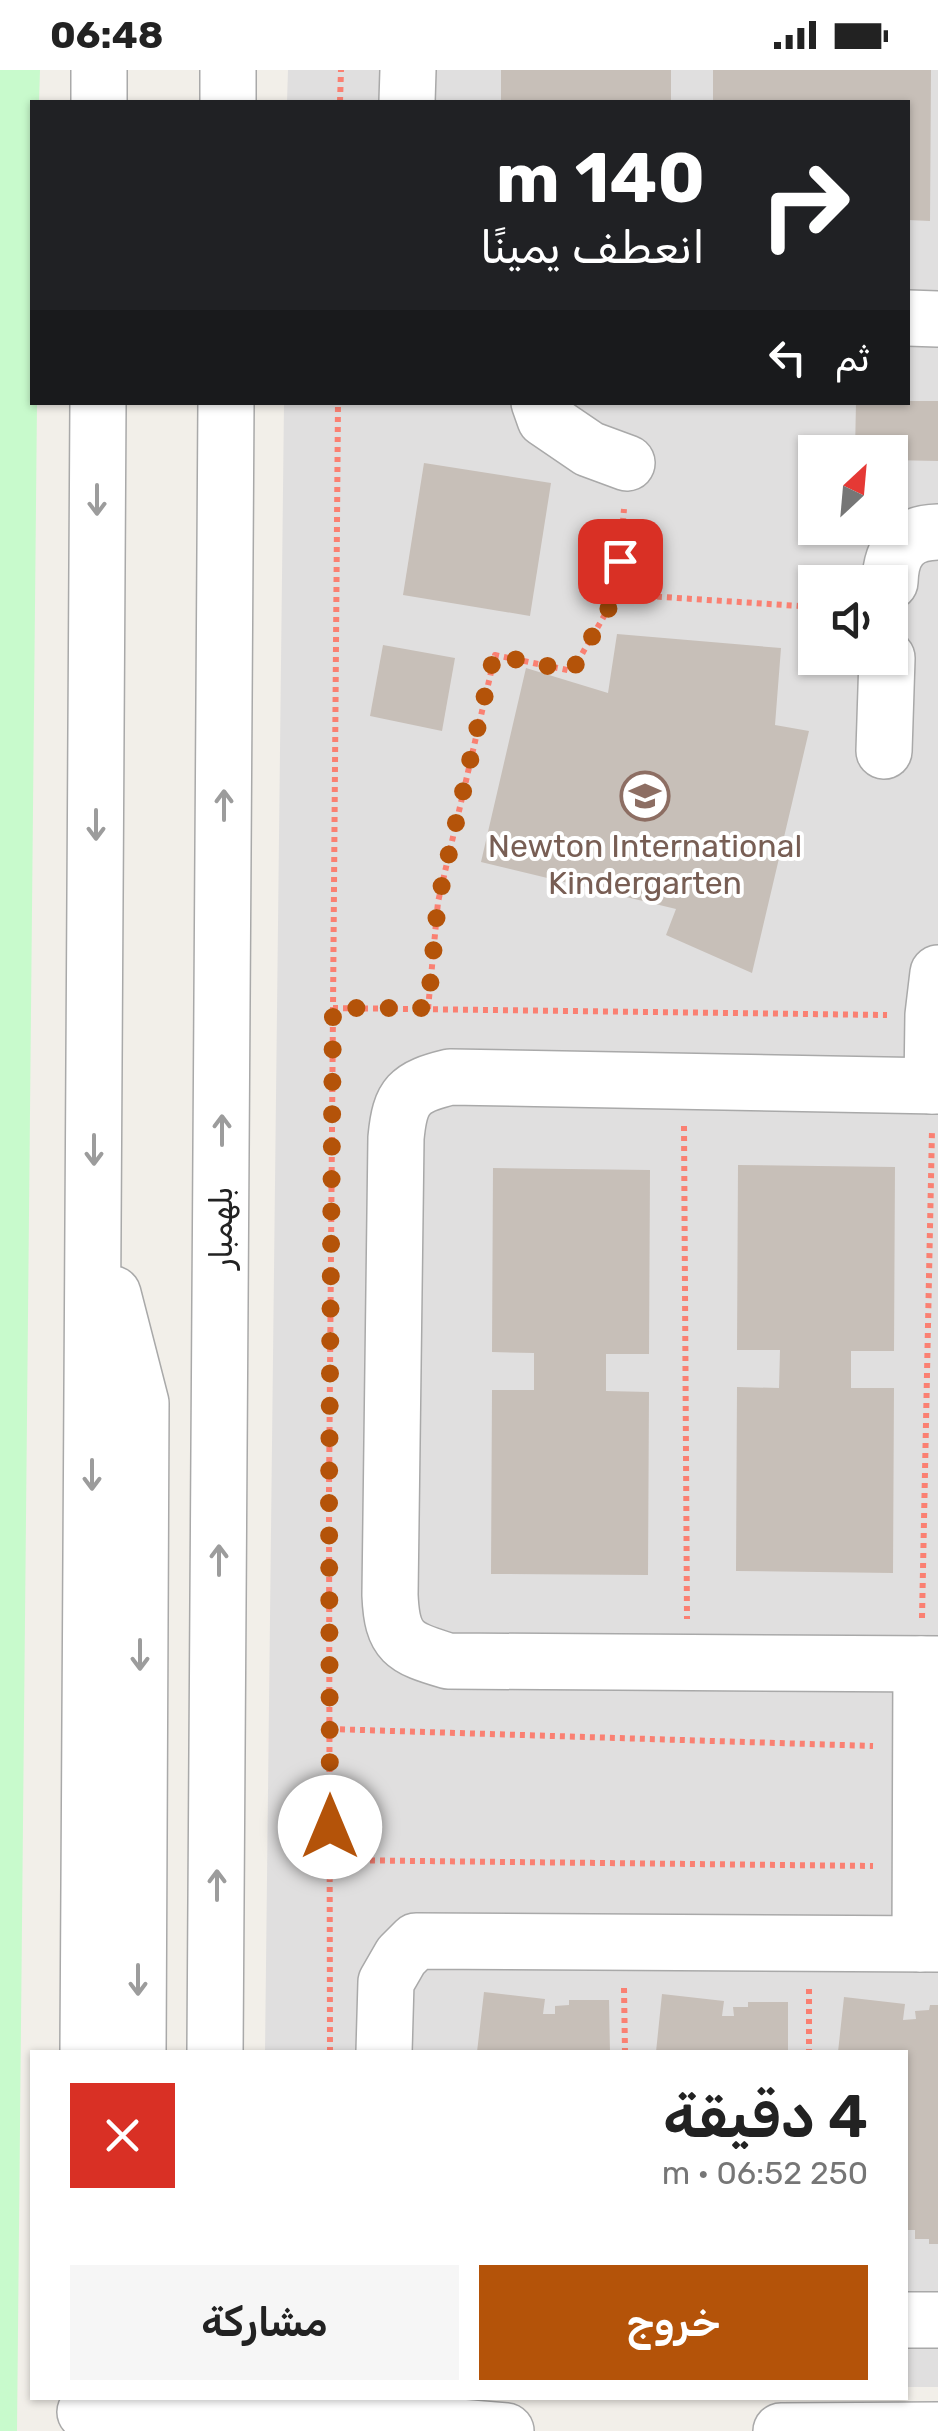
<!DOCTYPE html>
<html lang="ar">
<meta charset="utf-8">
<style>
:root{--surface:#fff;--page:#f6f6f6;--text:#222;--muted:#767676;--accent:#b45309}
body{margin:0;font-family:Rubik,"Noto Sans Arabic",sans-serif;background:var(--page);color:var(--text);direction:rtl;height:100vh;display:flex;flex-direction:column;font-size:38px;white-space:nowrap}
*{box-sizing:border-box;margin:0}
p{font-size:32px;color:var(--muted)}
.icon{flex:none;width:55px;height:55px;fill:none;stroke:currentColor;stroke-width:2;stroke-linecap:round;stroke-linejoin:round}
.map{position:relative;flex:1;overflow:hidden;direction:ltr}
.side{position:absolute;left:30px;top:1980px;width:878px;height:350px;display:flex;flex-direction:column;background:var(--surface);border-radius:0px;box-shadow:0 2px 8px #0004;direction:rtl}
.side>*{flex:none}
.banner{position:absolute;left:30px;top:30px;width:880px;height:305px;border-radius:0px;box-shadow:0 2px 8px #0004;direction:rtl;background:#202124;color:#fff;overflow:hidden}
.needle{width:65px;rotate:26deg}
.fabs{position:absolute;left:798px;top:365px;display:grid;gap:20px}
.fabs a{display:grid;place-items:center;width:110px;height:110px;border-radius:0px;background:var(--surface);box-shadow:0 2px 8px #0004;font-size:50px}
.pin{position:absolute;display:grid;place-items:center;width:85px;height:85px;color:#fff;margin:-42px;border-radius:20px;box-shadow:0 5px 15px #0006}
.me{position:absolute;width:110px;margin:-55px;rotate:0deg;stroke-linejoin:round;filter:drop-shadow(0 0 8px #0008)}
.turn{display:flex;align-items:center;gap:35px;height:210px;padding:0 40px;font-size:45px}
.turn .icon{width:130px;height:130px;stroke-width:2.5}
.turn b{display:block;font-size:70px;line-height:85px}
.then{display:flex;align-items:center;height:95px;padding:0 40px;background:#0003;gap:20px;font-size:38px}
.round{display:grid;place-items:center;flex:none;width:105px;height:105px;border-radius:0px;background:var(--page)}
.overview{display:flex;align-items:center;justify-content:space-between;height:170px;padding:0 40px}
h1{font-size:60px;font-weight:600;line-height:75px}
.action{display:flex;gap:20px;margin-top:auto;padding:20px 40px}
.action a{flex:1;height:115px;border-radius:0px;background:var(--accent);color:#fff;font-size:40px;font-weight:600;line-height:115px;text-align:center}
.action a+a{background:var(--page);color:var(--text)}
.status{display:flex;justify-content:space-between;align-items:center;height:70px;padding:0 50px;background:var(--surface);direction:ltr}
.status svg{height:28px;fill:currentColor}
.map>svg:first-child{display:block}
</style>
<div class="status"><b>06:48</b><svg viewBox="0 0 49 12"><path d="M0 12V9h3v3zM5 12V6h3v6zM10 12V3h3v9zM15 12V0h3v12zM26 1h20v11H26zM47 4h2v5h-2z"/></svg></div>
<div class="map">
<svg width="938" height="2361" viewBox="0 0 938 2361">
<rect width="100%" height="100%" fill="#f2efe9"/>
<!-- residential -->
<path fill="#e0dfdf" fill-rule="evenodd" d="M288 0H938V2317H905V1982H265L284 333 908 332V32H287ZM815 382H890V458H815ZM815 512H890V588H815Z"/>
<!-- park -->
<polygon fill="#c8facc" points="0,0 40,0 39,32 32,32 32,332 37,333 17,2361 0,2361"/>
<!-- building -->
<g fill="#c7bfb8">
<rect x="501" y="0" width="170" height="32"/>
<polygon points="713,0 931,0 930,151 908,150 908,32 713,32"/>
<polygon points="908,331 938,331 938,391 890,390 890,382 855,382 856,332 908,332"/>
<polygon points="424,393 551,413 530,546 403,525"/>
<polygon points="617,564 781,578 775,655 809,661 752,903 666,865 676,839 481,792 526,598 608,623"/>
<polygon points="383,575 455,588 442,661 370,646"/>
<polygon points="738,1095 895,1097 894,1281 851,1281 851,1318 894,1318 893,1503 736,1501 737,1317 779,1318 780,1280 737,1280"/>
<polygon points="493,1098 650,1100 649,1284 606,1284 606,1321 649,1322 648,1505 491,1504 492,1320 534,1320 534,1283 492,1282"/>
<polygon points="484,1922 545,1929 543,1944 555,1944 555,1936 569,1935 569,1930 609,1930 610,1982 477,1982"/>
<polygon points="662,1924 724,1931 722,1946 734,1946 733,1937 748,1937 748,1932 788,1932 788,1982 656,1982"/>
<polygon points="844,1927 905,1934 903,1950 916,1949 915,1941 929,1940 930,1935 938,1935 938,2174 929,2174 929,2169 915,2169 915,2160 905,2160 905,1982 838,1982"/>
</g>
<g fill="none" stroke-linecap="round" stroke-linejoin="round">
<!-- minor casing -->
<g stroke="#a9a9a9" stroke-width="58">
<g id="minor">
<polyline points="99,32 99,0"/>
<polyline points="228,32 228,0"/>
<polyline points="407,32 408,0"/>
<polyline points="908,248 938,249"/>
<polyline points="539,332 545,349 589,379 627,393"/>
<path d="M890 512C891 480 904 463 938 462"/>
<polyline points="884,681 887,588"/>
<polyline points="932,1016 933,945 938,903"/>
<path d="M938 1016 450 1007C409 1017 400 1025 396 1068L390 1525C392 1573 404 1578 448 1591L938 1594"/>
<polyline points="113,1224 141,1333 138,1982"/>
<polyline points="920,1874 921,1594"/>
<polyline points="88,1982 98,332"/>
<polyline points="215,1982 226,332"/>
<polyline points="384,1982 386,1912 401,1886 416,1871 938,1874"/>
<polyline points="905,2250 938,2250"/>
<polyline points="85,2342 289,2343 506,2361"/>
<polyline points="781,2361 938,2360"/>
</g>
</g>
<!-- path -->
<g stroke="#fa8072" stroke-width="6" stroke-dasharray="5 5" stroke-linecap="butt">
<polyline points="340,32 341,0"/>
<polyline points="617,524 815,537"/>
<polyline points="333,938 887,945"/>
<polyline points="428,939 438,832 495,585 572,601 617,524 624,439"/>
<polyline points="684,1056 687,1549"/>
<polyline points="922,1548 932,1060"/>
<polyline points="330,1659 873,1676"/>
<polyline points="330,1790 873,1796"/>
<polyline points="624,1918 625,1982"/>
<polyline points="809,1919 809,1982"/>
<polyline points="330,1982 329,1424 338,332"/>
</g>
<!-- minor -->
<use href="#minor" stroke="#fff" stroke-width="55"/>
</g>
<!-- one-way arrows -->
<defs><path id="oneway-shaft" d="M-6 0H5M1.5-3L5.5 0L1.5 3" fill="none" stroke-width="1.6" stroke-linecap="round" stroke-linejoin="round" transform="scale(2.5)"/></defs>
<g stroke="#9c9c9c">
<use href="#oneway-shaft" transform="translate(97 430) rotate(90)"/>
<use href="#oneway-shaft" transform="translate(224 735) rotate(-90)"/>
<use href="#oneway-shaft" transform="translate(96 755) rotate(90)"/>
<use href="#oneway-shaft" transform="translate(222 1060) rotate(-90)"/>
<use href="#oneway-shaft" transform="translate(94 1080) rotate(90)"/>
<use href="#oneway-shaft" transform="translate(92 1405) rotate(90)"/>
<use href="#oneway-shaft" transform="translate(219 1490) rotate(-90)"/>
<use href="#oneway-shaft" transform="translate(140 1585) rotate(90)"/>
<use href="#oneway-shaft" transform="translate(217 1815) rotate(-90)"/>
<use href="#oneway-shaft" transform="translate(138 1910) rotate(90)"/>
</g>
<g fill="none" stroke-linecap="round" stroke-linejoin="round">
<!-- route -->
<polyline stroke="#b45309" stroke-width="18" stroke-dasharray="0 32.4" points="330,1757 329,1424 333,938 428,938 438,832 494,585 572,601 617,524 620,491"/>
</g>
<!-- icons -->
<defs>
<g id="school-ring" transform="scale(2.5)"><circle r="9.5" fill="#fff" stroke="#8d6e63" stroke-width="1.5"/><path d="M0-5L7-2L0 1L-7-2ZM-4 1L0 2.5L4 1V4Q0 6-4 4Z" fill="#8d6e63"/></g>
</defs>
<g fill-rule="evenodd">
<use href="#school-ring" x="645" y="726"/>
</g>
<g text-anchor="middle" stroke-width="8" stroke-linejoin="round" paint-order="stroke">
<!-- education labels -->
<g font-size="32" fill="#785e54" stroke="#fff">
<text x="645" y="787">Newton International<tspan x="645" dy="37">Kindergarten</tspan></text>
</g>
<!-- street labels -->
<g font-size="32" fill="#222" stroke="#fff">
<text transform="translate(221 1158) rotate(-90)" y="11">بلهمبار</text>
</g>
</g>
</svg>
<div class="fabs">
<a><svg class="needle" viewBox="-14 -14 28 28"><path d="M0-13l5 13h-10z" fill="#e53935"/><path d="M0 13l5-13h-10z" fill="#767676"/></svg></a>
<a><svg class="icon" aria-label="sound" viewBox="0 0 24 24"><path d="M4 9h4l5-4v14l-5-4H4zM17 9q2 3 0 6"/></svg></a>
</div>
<div class="pin" style="left:620px;top:491px;background:#d93025"><svg class="icon" aria-label="arrive" viewBox="0 0 24 24"><path d="M6 21V4h12l-3 4 3 4H6"/></svg></div>
<svg class="me" style="left:330px;top:1757px" viewBox="-20 -20 40 40"><circle r="19" fill="#fff"/><path d="M0-13L10 11 0 6-10 11z" fill="#b45309"/></svg>
<div class="banner">
<div class="turn"><svg class="icon" aria-label="right" viewBox="0 0 24 24"><path d="M7 20v-9h11M14 6l5 5-5 5"/></svg><div><b>140 m</b>انعطف يمينًا</div></div>
<div class="then">ثم<svg class="icon" aria-label="left" viewBox="0 0 24 24"><path d="M17 20v-9H6M10 6l-5 5 5 5"/></svg></div>
</div>
<section class="side">
<div class="overview"><div><h1>4 دقيقة</h1><p>250 m · 06:52</p></div><a class="round" style="background:#d93025;color:#fff"><svg class="icon" aria-label="close" viewBox="0 0 24 24"><path d="M6 6l12 12M18 6L6 18"/></svg></a></div>
<div class="action"><a>خروج</a><a>مشاركة</a></div>
</section>
</div>
